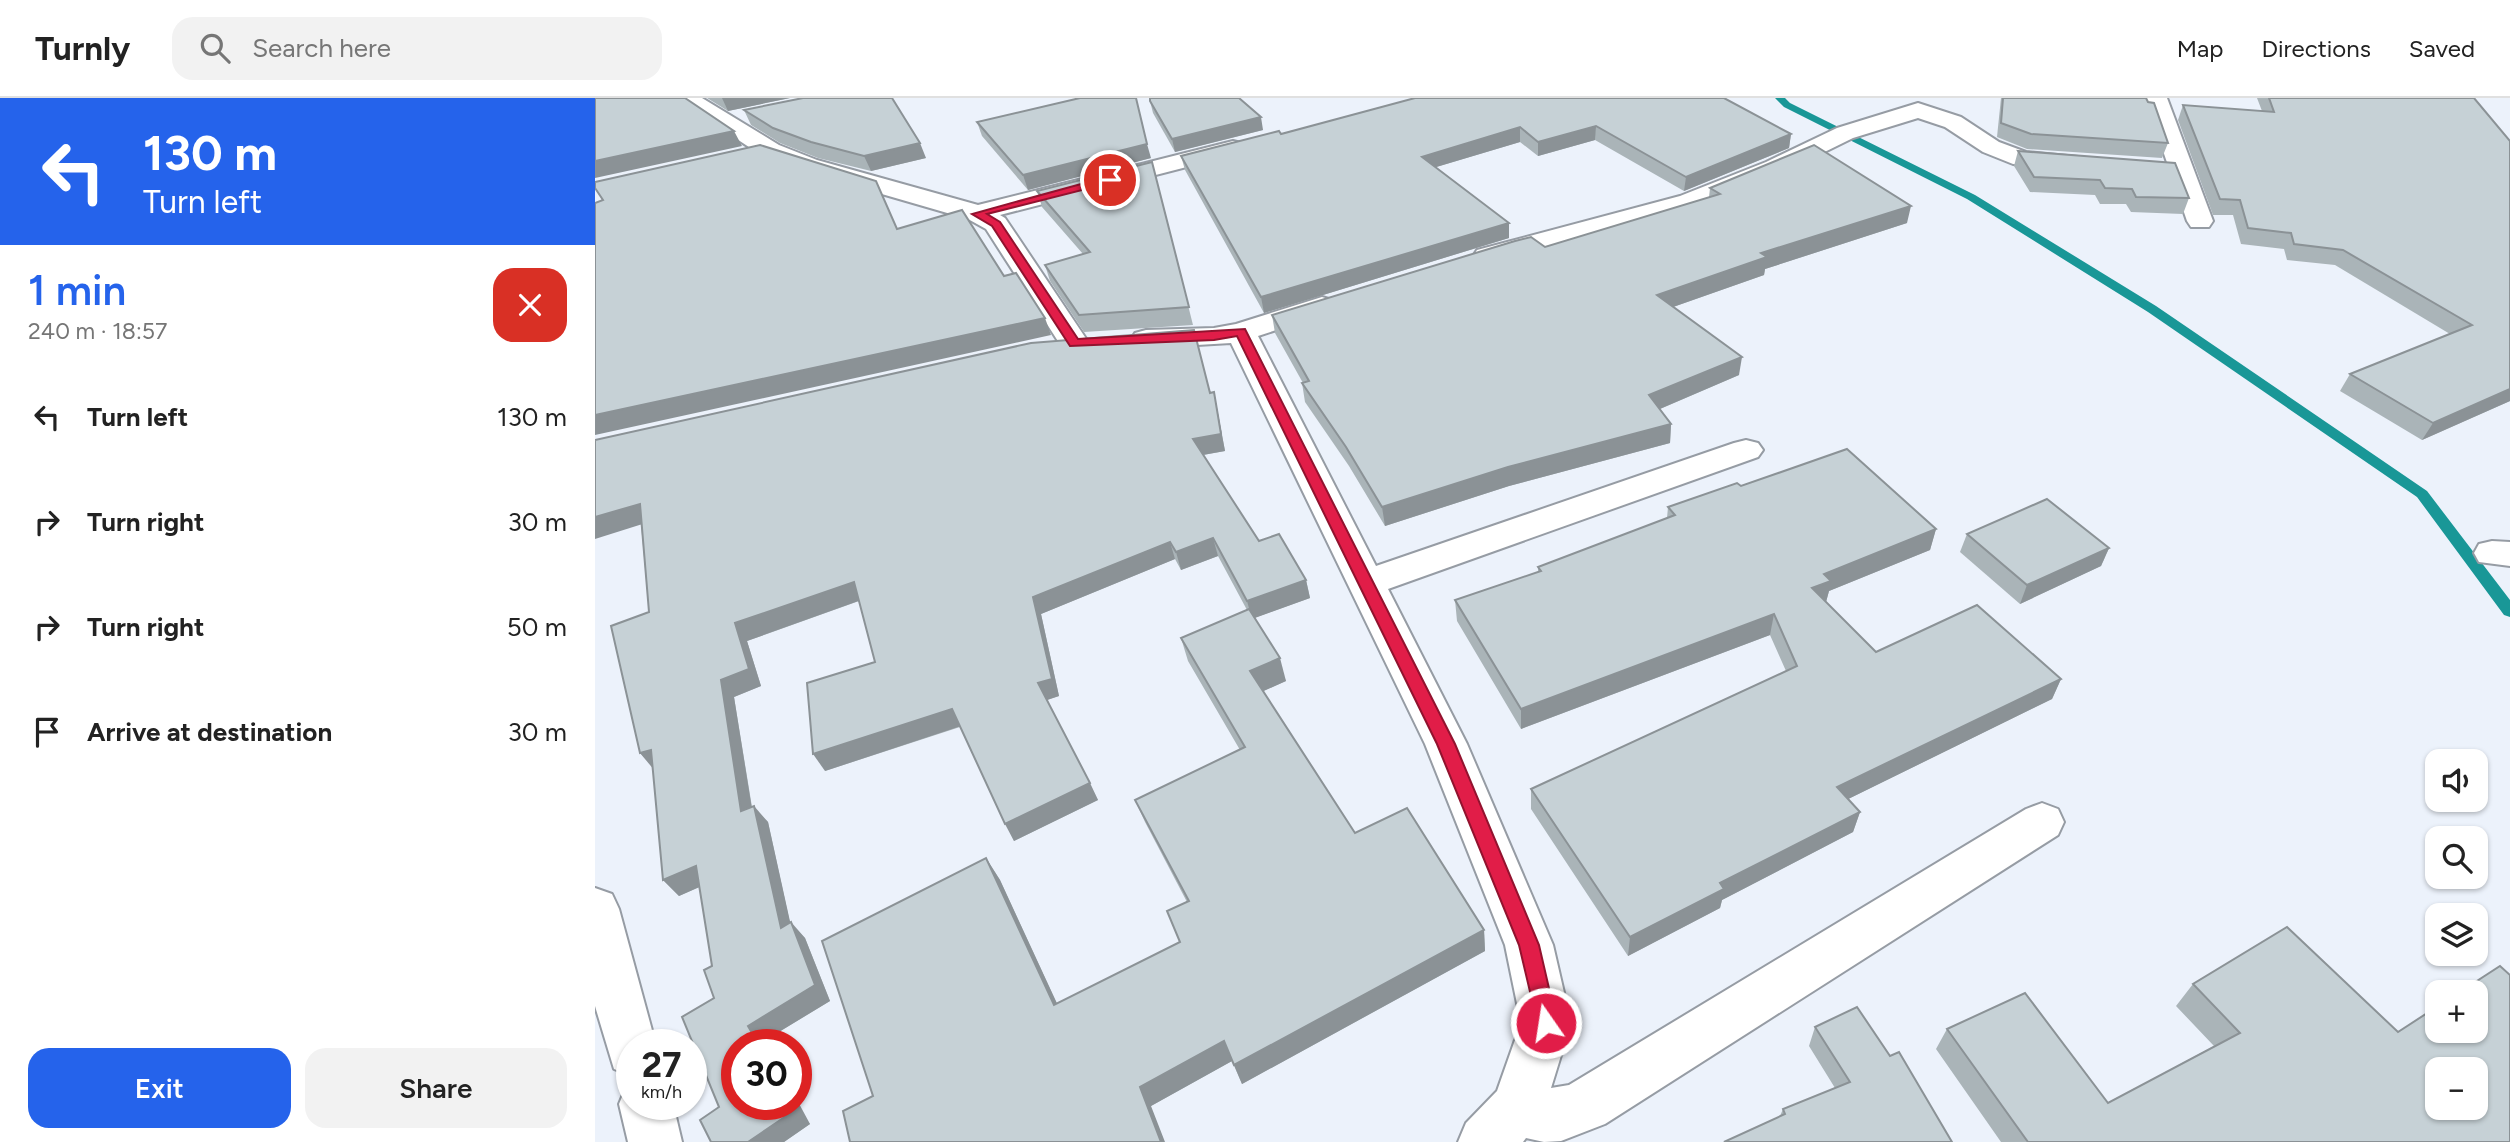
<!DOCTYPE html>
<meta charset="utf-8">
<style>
:root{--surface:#fff;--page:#f2f2f2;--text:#222;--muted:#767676;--line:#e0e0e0;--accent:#2563eb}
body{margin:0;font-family:Figtree,sans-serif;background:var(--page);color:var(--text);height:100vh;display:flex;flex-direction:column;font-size:26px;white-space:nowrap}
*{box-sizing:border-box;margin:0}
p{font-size:23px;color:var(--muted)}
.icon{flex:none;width:38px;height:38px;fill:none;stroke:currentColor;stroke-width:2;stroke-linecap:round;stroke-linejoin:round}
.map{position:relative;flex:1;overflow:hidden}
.sheet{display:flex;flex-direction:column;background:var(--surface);width:595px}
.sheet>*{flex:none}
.banner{background:#2563eb;color:#fff;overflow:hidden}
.controls{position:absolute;left:1830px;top:651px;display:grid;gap:14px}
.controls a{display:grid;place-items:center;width:63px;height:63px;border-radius:14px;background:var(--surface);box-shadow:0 2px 5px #0004;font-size:35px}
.speed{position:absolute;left:21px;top:931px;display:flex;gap:14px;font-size:35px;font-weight:700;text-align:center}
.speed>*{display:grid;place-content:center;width:91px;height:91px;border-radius:50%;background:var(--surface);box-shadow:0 2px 5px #0004;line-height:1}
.speed small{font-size:18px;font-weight:400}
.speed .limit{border:10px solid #d22;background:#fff;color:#111}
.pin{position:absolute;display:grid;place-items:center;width:60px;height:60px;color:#fff;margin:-30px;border:4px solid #fff;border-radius:50%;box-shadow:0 2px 7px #0007}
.me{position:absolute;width:77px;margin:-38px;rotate:347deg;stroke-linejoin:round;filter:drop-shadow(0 0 5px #0008)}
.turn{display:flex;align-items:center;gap:24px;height:147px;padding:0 28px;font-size:32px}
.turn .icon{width:91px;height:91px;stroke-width:2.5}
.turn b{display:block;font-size:49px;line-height:60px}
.round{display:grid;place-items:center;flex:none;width:74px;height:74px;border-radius:21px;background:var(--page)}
.overview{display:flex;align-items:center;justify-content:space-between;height:119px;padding:0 28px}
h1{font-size:42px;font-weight:600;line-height:52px;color:var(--accent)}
.cta{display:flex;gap:14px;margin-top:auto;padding:14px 28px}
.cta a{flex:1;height:80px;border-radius:21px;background:var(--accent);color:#fff;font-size:28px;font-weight:600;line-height:80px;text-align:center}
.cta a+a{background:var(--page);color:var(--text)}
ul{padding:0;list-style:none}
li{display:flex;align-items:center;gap:21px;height:105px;padding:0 28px}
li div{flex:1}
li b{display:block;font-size:26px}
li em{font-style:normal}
header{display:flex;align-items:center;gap:42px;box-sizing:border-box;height:98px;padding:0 35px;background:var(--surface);border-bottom:2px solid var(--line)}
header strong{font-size:33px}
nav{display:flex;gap:38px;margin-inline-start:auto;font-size:24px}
.search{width:490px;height:63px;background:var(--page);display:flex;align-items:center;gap:18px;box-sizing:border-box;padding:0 24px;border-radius:21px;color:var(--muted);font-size:26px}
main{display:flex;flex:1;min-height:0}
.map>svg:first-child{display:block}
</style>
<header>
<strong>Turnly</strong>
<div class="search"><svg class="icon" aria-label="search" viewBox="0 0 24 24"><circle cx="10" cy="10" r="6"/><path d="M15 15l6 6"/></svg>Search here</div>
<nav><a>Map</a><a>Directions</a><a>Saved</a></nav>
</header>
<main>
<section class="sheet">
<div class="banner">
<div class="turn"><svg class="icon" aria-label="left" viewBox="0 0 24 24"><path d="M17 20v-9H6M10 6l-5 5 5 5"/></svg><div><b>130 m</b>Turn left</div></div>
</div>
<div class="overview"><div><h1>1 min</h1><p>240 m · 18:57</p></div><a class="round" style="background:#d93025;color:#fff"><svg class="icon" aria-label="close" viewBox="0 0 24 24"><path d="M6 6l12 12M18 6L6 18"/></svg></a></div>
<ul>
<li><svg class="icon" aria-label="left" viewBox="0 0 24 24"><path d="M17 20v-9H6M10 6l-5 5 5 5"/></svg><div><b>Turn left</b></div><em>130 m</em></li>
<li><svg class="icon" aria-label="right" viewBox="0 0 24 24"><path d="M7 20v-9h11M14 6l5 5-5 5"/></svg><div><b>Turn right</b></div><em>30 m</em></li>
<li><svg class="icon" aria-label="right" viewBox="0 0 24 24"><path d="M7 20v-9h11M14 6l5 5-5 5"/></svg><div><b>Turn right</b></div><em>50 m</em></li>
<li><svg class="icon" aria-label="arrive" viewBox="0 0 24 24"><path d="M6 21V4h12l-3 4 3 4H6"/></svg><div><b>Arrive at destination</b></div><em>30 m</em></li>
</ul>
<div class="cta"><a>Exit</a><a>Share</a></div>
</section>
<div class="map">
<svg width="1915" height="1044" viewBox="0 0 1915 1044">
<rect width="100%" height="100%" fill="#ecf2fb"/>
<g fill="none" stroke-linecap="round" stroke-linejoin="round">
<!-- stream -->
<polygon fill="#199797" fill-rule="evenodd" points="1180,0 1190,0 1195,5 1380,97 1561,208 1832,393 1915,502 1915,519 1909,517 1822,399 1553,214 1372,101 1189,9"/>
<!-- street casing -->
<g stroke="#969ca4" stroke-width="4">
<g id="street">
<polygon points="80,0 107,0 184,47 222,62 383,107 638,43 646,45 650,50 646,55 405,117 410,120 494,245 490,251 479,254 468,251 391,131 373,121 204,72 166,57"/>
<polygon points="1550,0 1572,0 1618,123 1614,129 1596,129 1592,123"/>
<polygon points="1323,5 1366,19 1404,44 1431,54 1483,59 1486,64 1483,69 1474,71 1418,66 1388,54 1350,29 1323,20 1258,40 1189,74 1103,108 892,166 882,164 878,158 882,152 1085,98 1171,64 1242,30"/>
<polygon points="727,199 737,202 741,208 737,214 663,238 781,468 1139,345 1151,342 1163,345 1168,352 1163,359 793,491 872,646 958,847 976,925 956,990 974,987 1431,711 1447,705 1463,711 1469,724 1463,737 1010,1026 966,1043 949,1044 931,1040 928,1044 863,1044 871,1025 902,993 926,925 910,847 830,646 636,245 551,250 540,247 536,241 540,235 551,232 619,230 641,226"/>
<polygon points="1897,443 1915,444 1915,468 1884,464 1879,455 1884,446"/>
<polygon points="0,790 17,796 24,811 61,947 37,947 37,978 19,971 0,908"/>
<polygon points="37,985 37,1006 78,1006 87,1044 33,1044 24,1006 32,987"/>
</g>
</g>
<!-- street -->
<use href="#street" fill="#fff" fill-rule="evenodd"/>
</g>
<!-- wall -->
<g fill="#aab4b8">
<polygon points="112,0 195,0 133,13"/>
<polygon points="820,0 1196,36 1194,50 1089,93 1000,42 943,58 925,44 841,69 914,125 914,140 669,215 590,72 586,58 686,36"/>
<polygon points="1406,0 1551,0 1573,45 1567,60 1432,51 1402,39"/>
<polygon points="1662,0 1879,0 1915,43 1915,303 1827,342 1745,293 1755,276 1855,236 1740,167 1692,162 1689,151 1646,146 1638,117 1618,117 1583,22 1588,7 1667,13"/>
<polygon points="555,3 668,32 580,54 558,15"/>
<polygon points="149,12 331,60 276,73 223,60 185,45 156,27"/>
<polygon points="382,24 556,60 433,92 387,38"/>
<polygon points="1423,53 1594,100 1588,116 1536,114 1531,106 1505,106 1500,97 1435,94 1419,68"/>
<polygon points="557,64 598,227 489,234 455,183 450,167 488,156 447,109 442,93"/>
<polygon points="1115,90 1312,125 1170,171 1169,177 1078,209 1144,277 1065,311 1076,326 1075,345 914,388 790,428 754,368 710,304 707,285 708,285 680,235 677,217 950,149 1114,99"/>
<polygon points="619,294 630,353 608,357 664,443 711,482 715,500 659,520 691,583 668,593 760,735 889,832 890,853 647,986 637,963 556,1008 278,998 391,760 405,782 462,906 585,844 592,804 550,724 540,702 645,652 593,563 586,540 652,512 623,458 586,472 580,461 446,516 464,598 452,602 503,702 419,743 365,629 230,673 280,564 264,503 152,543 166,588 139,599 157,709 173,724 195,825 210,840 235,903 169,943 171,947 142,947 215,1026 189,1044 116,1044 124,1009 117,868 104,789 84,798 68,782 58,669 45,655 54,514 46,427 0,342"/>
<polygon points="1146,388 1341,431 1335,452 1234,493 1231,504 1281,554 1466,581 1457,601 1253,701 1265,714 1258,734 1127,802 1125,810 1033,858 936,711 936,691 1191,573 1175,537 926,631 862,523 860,502 943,474 943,469 1072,420 1073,409"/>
<polygon points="1372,436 1514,450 1506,468 1425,506 1365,454"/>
<polygon points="1598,886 1803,934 1915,1044 1406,1044 1341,951 1352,931 1513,1005 1619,948 1581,908"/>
<polygon points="1220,929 1295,958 1357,1044 1185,1018 1188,1011 1240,990 1214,948"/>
</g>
<!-- shaded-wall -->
<g fill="#8b9296">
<polygon points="127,0 195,0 133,13"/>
<polygon points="666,19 668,32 580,54 577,41"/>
<polygon points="1001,28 1000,42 943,58 943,44"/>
<polygon points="925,29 925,44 828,73 827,59"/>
<polygon points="139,33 147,48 0,80 0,63"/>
<polygon points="1196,36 1194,50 1089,93 1091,79"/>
<polygon points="325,45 331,60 276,73 269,58"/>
<polygon points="552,46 556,60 433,92 428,77"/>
<polygon points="1316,108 1312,125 1170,171 1169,177 1061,215 1062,197 1166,155"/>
<polygon points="914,125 914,140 669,215 666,199"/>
<polygon points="450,220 456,237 0,337 0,317"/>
<polygon points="1147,259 1144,277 1053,316 1054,297"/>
<polygon points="1915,291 1915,303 1827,342 1838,325"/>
<polygon points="619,294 630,353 602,358 598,341"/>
<polygon points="1076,326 1075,345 914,388 790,428 787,409 913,369"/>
<polygon points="45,406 57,423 0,441 0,419"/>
<polygon points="1341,431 1335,452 1234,493 1231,504 1217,490 1229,476"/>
<polygon points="618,440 623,458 586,472 581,454"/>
<polygon points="575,444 580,461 446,516 464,598 452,602 443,585 438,499"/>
<polygon points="1514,450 1506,468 1425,506 1432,487"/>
<polygon points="711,482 715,500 657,521 652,503"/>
<polygon points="259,484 269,501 152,543 166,588 139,599 160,730 146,713 126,582 140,525"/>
<polygon points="1179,516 1175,537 926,631 926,611"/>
<polygon points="685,560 691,583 662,596 655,573"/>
<polygon points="1466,581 1457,601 1237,709 1242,689"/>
<polygon points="357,611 366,628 230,673 218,656"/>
<polygon points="56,652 60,673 45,655"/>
<polygon points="495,685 503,702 419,743 410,726"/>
<polygon points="159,708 173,724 200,846 186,830"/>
<polygon points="1265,714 1258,734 1127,802 1125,810 1033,858 1035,839 1125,785"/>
<polygon points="391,760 405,782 472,927 459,907"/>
<polygon points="101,768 116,784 84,798 68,782"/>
<polygon points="196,824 210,840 235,903 169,943 171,947 164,947 153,928"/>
<polygon points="889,832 890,853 647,986 639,967"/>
<polygon points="629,943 637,963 556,1008 570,1044 566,1044 545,989"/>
<polygon points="201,1000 215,1026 189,1044 153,1044 197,1006 201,1006"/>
</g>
<!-- building -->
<g fill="#c6d1d6" stroke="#8b9296" stroke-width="2" fill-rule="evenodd">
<polygon points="0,0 90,0 139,33 0,63"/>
<polygon points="208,0 297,0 325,45 269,58 216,44 178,30 149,12"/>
<polygon points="485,0 541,0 552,46 428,77 382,24"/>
<polygon points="555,0 644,0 666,19 577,41 555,3"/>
<polygon points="820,0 1129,0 1196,36 1091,79 1001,28 943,44 925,29 827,59 914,125 666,199 586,58 684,33 686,36"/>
<polygon points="1408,0 1551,0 1553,4 1559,5 1573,45 1436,36 1406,25"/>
<polygon points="1674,0 1879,0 1915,43 1915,291 1838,325 1755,276 1877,227 1748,152 1699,146 1696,135 1653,130 1645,102 1625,101 1588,7 1679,14"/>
<polygon points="165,47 281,83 302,131 367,112 409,178 421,175 450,220 0,317 0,105 8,102 0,90 0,84"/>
<polygon points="1219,47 1316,108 1166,155 1172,159 1062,197 1147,259 1054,297 1076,326 913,369 787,409 751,349 707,285 714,283 677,217 920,143 936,139 950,149 1125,96 1115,90"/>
<polygon points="1423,53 1580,65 1594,100 1541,99 1537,91 1510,90 1505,82 1439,79"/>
<polygon points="557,64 594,209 484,217 450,167 495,154 442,93"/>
<polygon points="599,232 615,295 619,294 626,336 598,341 664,443 684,436 711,482 652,503 618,440 581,454 575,444 438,499 457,581 443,585 495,685 410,726 357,611 218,656 212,585 280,564 259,484 140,525 154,571 126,582 146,713 159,708 186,830 196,824 220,887 153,928 164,947 142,947 142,1006 197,1006 200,1012 153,1044 116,1044 105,1022 124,1009 87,919 119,900 109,872 117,868 101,768 68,782 56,652 45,655 16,528 54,514 45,406 0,419 0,342 436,245"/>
<polygon points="1252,351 1341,431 1229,476 1236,483 1217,490 1281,554 1382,507 1466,581 1242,689 1265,714 1125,785 1129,791 1035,839 936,691 1202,568 1179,516 926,611 860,502 946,473 943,469 1080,417 1073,409 1142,385 1146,388"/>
<polygon points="1452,401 1514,450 1432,487 1372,436"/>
<polygon points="654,511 685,560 655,573 760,735 812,710 889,832 639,967 629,943 545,989 566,1044 255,1044 248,1013 278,998 227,843 391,760 459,907 585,844 572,813 594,803 540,702 650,649 586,540"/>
<path d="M1692 829 1803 934 1843 908V933H1881V894H1865L1905 868 1915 877V1044H1433L1352 931 1430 895 1513 1005 1645 935 1598 886ZM1843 971H1881V1010H1843Z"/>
<polygon points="1262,909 1295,958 1304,954 1357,1044 1129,1044 1190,1016 1188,1011 1255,984 1220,929"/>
</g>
<!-- route -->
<polygon fill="#e11d48" stroke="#92132f" stroke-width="2" points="515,78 520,82 519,84 392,116 405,124 483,241 650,231 860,646 944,847 962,925 959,932 951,935 944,932 924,847 842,646 642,238 619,242 475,248 397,128 377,116"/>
</svg>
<div class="controls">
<a><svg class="icon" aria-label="sound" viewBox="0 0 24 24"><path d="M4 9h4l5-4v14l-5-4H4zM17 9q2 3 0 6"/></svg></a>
<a><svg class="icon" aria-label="search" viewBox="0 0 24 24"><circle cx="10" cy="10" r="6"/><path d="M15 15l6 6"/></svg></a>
<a><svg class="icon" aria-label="layers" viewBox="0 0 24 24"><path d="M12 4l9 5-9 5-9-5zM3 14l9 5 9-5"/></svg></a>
<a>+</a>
<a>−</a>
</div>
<div class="speed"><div>27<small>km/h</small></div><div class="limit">30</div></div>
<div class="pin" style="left:515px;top:82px;background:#d93025"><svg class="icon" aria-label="arrive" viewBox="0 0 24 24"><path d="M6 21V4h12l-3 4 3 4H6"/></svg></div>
<svg class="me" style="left:951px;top:925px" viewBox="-20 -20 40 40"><circle r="17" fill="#e11d48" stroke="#fff" stroke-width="3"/><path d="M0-11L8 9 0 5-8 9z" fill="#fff"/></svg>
</div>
</main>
